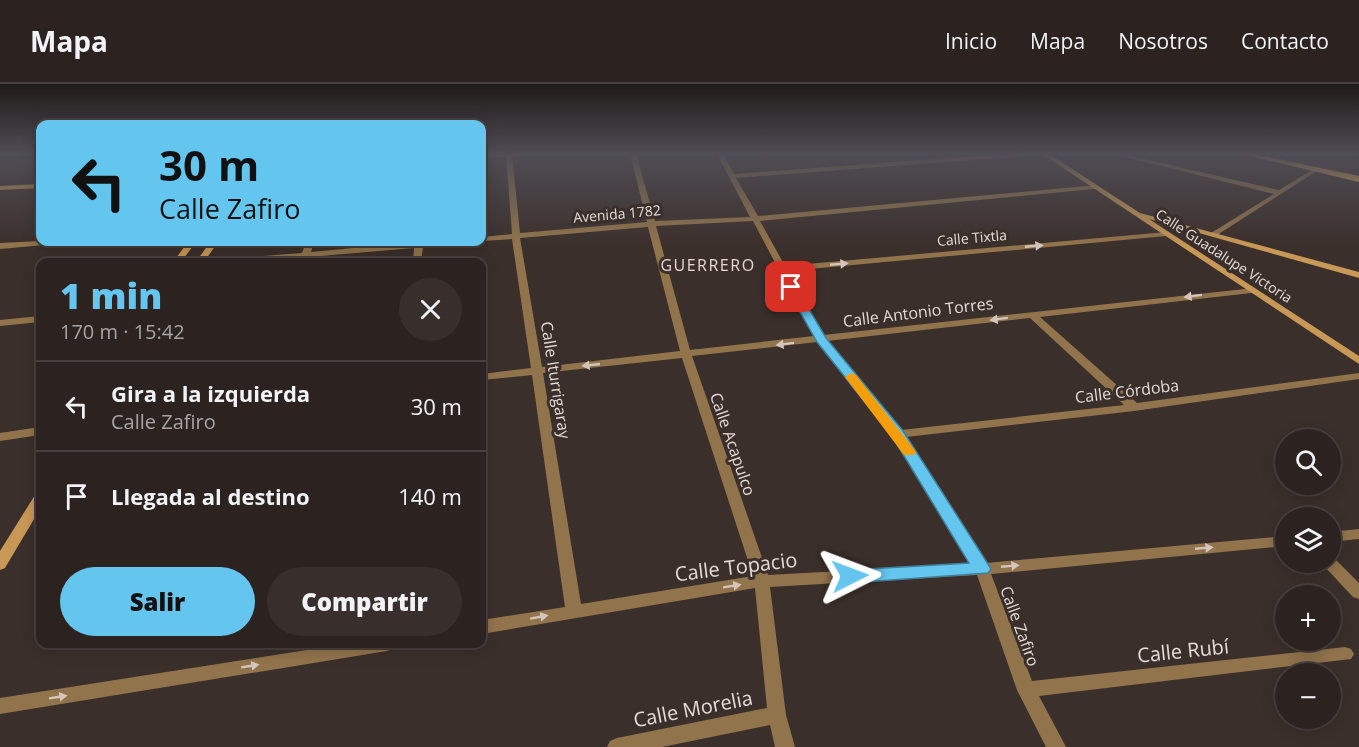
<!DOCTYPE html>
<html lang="es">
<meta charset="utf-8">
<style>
:root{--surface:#2c2320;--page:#382f2d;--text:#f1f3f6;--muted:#a6a4a5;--line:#48403e;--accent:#64c5ee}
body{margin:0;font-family:"Open Sans",sans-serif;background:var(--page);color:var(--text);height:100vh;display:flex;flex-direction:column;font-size:22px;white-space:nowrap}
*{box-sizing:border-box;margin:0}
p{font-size:20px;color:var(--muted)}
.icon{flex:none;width:33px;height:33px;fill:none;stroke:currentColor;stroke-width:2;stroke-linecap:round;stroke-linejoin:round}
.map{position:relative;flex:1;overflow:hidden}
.side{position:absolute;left:36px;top:174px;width:450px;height:390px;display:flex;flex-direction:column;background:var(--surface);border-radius:12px;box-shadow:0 3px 15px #0003,0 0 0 2px var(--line)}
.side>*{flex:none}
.guide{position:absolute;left:36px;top:36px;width:450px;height:126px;border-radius:12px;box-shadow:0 3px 15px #0003,0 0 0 2px var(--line);background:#64c5ee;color:#111;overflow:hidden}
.buttons{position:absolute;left:1275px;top:345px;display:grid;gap:12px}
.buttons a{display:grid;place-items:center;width:66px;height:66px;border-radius:50%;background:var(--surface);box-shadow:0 3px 15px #0003,0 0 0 2px var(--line);font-size:30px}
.pin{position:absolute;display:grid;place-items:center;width:51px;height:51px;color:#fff;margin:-26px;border-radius:12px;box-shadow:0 3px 9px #0006}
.me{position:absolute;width:66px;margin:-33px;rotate:87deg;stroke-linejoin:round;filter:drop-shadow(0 0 4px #0008)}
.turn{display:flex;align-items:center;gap:21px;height:126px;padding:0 24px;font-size:27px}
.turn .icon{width:78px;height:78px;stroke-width:2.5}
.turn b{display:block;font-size:42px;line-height:51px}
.round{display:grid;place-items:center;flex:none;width:63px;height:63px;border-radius:32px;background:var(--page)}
.summary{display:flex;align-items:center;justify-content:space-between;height:102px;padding:0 24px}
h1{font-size:36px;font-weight:800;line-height:45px;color:var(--accent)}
.primary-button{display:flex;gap:12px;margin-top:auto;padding:12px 24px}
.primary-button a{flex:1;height:69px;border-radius:36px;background:var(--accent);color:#111;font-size:24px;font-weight:800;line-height:69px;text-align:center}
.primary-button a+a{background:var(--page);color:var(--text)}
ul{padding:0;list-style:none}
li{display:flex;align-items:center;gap:18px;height:90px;padding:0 24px;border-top:2px solid var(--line)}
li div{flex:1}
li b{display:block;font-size:22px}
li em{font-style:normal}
header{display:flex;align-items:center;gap:36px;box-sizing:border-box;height:84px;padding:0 30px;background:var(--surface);border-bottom:2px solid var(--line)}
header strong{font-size:28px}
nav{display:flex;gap:33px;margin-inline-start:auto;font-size:21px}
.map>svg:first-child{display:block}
</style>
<header>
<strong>Mapa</strong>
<nav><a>Inicio</a><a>Mapa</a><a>Nosotros</a><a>Contacto</a></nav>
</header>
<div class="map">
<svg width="1359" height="663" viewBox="0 0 1359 663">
<rect width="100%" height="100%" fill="#3b2f2b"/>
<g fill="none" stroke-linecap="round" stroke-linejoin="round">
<!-- street -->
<g fill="#92744c" fill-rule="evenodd">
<path d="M506 70H512L520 149 647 138 630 70H636L655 137 750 133 717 70H723L734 90 1002 70H1026L1023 72 736 94 758 132 1097 101V105H1094L760 137 785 182 1166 148 1170 150 1166 152 788 187 824 251 1254 204 1256 206 1251 209 1040 233 1137 319 1359 289V295L1134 327 906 353 986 479 1286 452V462L991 490 1032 597 1345 563 1351 565 1354 570 1351 575 1039 612 1066 663H1046L1017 606 977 491 770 503 786 631 795 663H775L770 641 662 663H607L610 657 617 654 767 624 755 504 482 550V536L565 523 532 291 482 296V290L531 284 512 155 482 157V153L512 150ZM753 137 814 252 690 266 656 142ZM648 143 680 267 542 283 520 154ZM1030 234 1124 321 901 346 827 257ZM817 258 893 352 971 480 768 491 692 272ZM682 274 753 492 581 520 543 289Z"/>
<polygon points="1113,70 1123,70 1279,106 1315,84 1320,85 1214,153 1210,151 1211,149 1274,110"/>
<polygon points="40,157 59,158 55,160 0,165 0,159"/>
<polygon points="306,158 314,158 311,168 415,158 457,158 453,160 423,163 421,178 413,178 414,164 309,173 306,178 300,178 300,174 247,178 219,178 223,175 302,169"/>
<polygon points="40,232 40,238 0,242 0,236"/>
<polygon points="40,343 40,351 0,357 0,349"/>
<polygon points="1359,445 1359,455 1330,458 1330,448"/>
<polygon points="1330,473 1334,474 1359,499 1359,515 1353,513 1324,482 1322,478 1330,478"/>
<polygon points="345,560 395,560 393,565 387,567 0,630 0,614"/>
</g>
<!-- secondary -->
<g fill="#c89856" fill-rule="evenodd">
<polygon points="482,70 522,70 519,72 482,74"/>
<polygon points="1042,70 1049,70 1140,129 1359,188 1359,194 1149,135 1359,272 1359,280"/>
<polygon points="40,100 40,104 0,106 0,102"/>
<polygon points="188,158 196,158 181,178 173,178"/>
<polygon points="210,158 218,158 204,178 196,178"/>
<polygon points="40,409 40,425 5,484 0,486 0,467 35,411"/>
</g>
<!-- primary -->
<polygon fill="#f2b45d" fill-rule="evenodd" points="1242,70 1255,70 1359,92 1359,98"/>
</g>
<!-- one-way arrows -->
<defs><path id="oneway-solid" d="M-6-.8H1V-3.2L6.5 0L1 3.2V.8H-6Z" transform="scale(1.5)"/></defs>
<g fill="#d4c6bc">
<use href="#oneway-solid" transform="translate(1034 162) rotate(-5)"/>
<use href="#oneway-solid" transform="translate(839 180) rotate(-5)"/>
<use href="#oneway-solid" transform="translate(1193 212) rotate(173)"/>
<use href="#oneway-solid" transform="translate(999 235) rotate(173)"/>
<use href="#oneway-solid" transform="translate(785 260) rotate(173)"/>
<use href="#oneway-solid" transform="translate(591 281) rotate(174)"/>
<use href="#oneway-solid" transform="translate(1204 464) rotate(-5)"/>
<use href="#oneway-solid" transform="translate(1010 482) rotate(-5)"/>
<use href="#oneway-solid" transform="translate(732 502) rotate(-9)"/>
<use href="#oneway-solid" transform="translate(539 533) rotate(-10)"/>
<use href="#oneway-solid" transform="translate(250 582) rotate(-9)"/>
<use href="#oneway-solid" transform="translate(58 613) rotate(-9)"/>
</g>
<!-- sky -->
<linearGradient id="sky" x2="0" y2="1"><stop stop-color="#201a18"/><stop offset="0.43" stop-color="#4f4d55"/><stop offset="1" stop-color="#4f4d55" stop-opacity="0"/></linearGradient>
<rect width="1359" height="162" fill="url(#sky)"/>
<!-- route -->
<polygon fill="#64c5ee" stroke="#41809b" stroke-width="1.5" points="791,200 796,203 826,254 903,347 988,480 991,485 988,489 850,499 844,497 841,492 844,488 850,486 969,479 892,352 817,258 786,203"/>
<!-- slow -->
<polygon fill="#f59e0b" points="851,289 856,291 914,365 916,368 914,371 904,371 845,293"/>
<g text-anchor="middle" stroke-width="6" stroke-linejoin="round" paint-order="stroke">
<!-- far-street labels -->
<g font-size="14" fill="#e4dbd8" stroke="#3b2f2b">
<text transform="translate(617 130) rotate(-5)" y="5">Avenida 1782</text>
<text transform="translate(972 154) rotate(-5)" y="5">Calle Tixtla</text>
<text transform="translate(1224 172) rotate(33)" y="5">Calle Guadalupe Victoria</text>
</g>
<!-- far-quarter labels -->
<g font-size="16" letter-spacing="1.5" fill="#e7d6d1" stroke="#3b2f2b">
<text x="708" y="187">GUERRERO</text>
</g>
<!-- street labels -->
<g font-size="16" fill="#e4dbd8" stroke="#3b2f2b">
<text transform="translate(918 228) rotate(-7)" y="6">Calle Antonio Torres</text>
<text transform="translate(556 296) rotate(81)" y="6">Calle Iturrigaray</text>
<text transform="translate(1127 307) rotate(-7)" y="6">Calle Córdoba</text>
<text transform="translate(733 360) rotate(71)" y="6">Calle Acapulco</text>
<text transform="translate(1020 542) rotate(70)" y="6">Calle Zafiro</text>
</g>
<!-- near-street labels -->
<g font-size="20" fill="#e4dbd8" stroke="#3b2f2b">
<text transform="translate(736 483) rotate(-7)" y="7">Calle Topacio</text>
<text transform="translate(1183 567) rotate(-6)" y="7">Calle Rubí</text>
<text transform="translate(693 625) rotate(-11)" y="7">Calle Morelia</text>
</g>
</g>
</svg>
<div class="buttons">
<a><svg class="icon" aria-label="search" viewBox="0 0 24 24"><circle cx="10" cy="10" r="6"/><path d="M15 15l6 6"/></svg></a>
<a><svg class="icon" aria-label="layers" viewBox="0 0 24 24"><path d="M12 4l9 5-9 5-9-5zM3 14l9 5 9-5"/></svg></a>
<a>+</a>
<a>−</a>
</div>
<div class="pin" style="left:791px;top:203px;background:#d93025"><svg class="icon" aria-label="arrive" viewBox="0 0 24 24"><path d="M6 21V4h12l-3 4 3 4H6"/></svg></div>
<svg class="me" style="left:850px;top:492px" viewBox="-20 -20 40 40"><path d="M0-17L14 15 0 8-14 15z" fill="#64c5ee" stroke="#fff" stroke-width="4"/></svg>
<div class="guide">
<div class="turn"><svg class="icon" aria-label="left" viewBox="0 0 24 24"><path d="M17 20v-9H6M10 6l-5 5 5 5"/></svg><div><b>30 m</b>Calle Zafiro</div></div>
</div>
<section class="side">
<div class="summary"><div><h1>1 min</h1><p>170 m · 15:42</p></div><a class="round"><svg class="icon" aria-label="close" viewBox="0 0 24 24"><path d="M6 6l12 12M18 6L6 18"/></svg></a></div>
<ul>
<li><svg class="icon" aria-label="left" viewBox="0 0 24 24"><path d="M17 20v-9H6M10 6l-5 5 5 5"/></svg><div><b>Gira a la izquierda</b><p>Calle Zafiro</p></div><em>30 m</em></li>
<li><svg class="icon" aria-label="arrive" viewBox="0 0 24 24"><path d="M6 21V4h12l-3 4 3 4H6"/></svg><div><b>Llegada al destino</b></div><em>140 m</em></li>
</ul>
<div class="primary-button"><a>Salir</a><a>Compartir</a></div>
</section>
</div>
